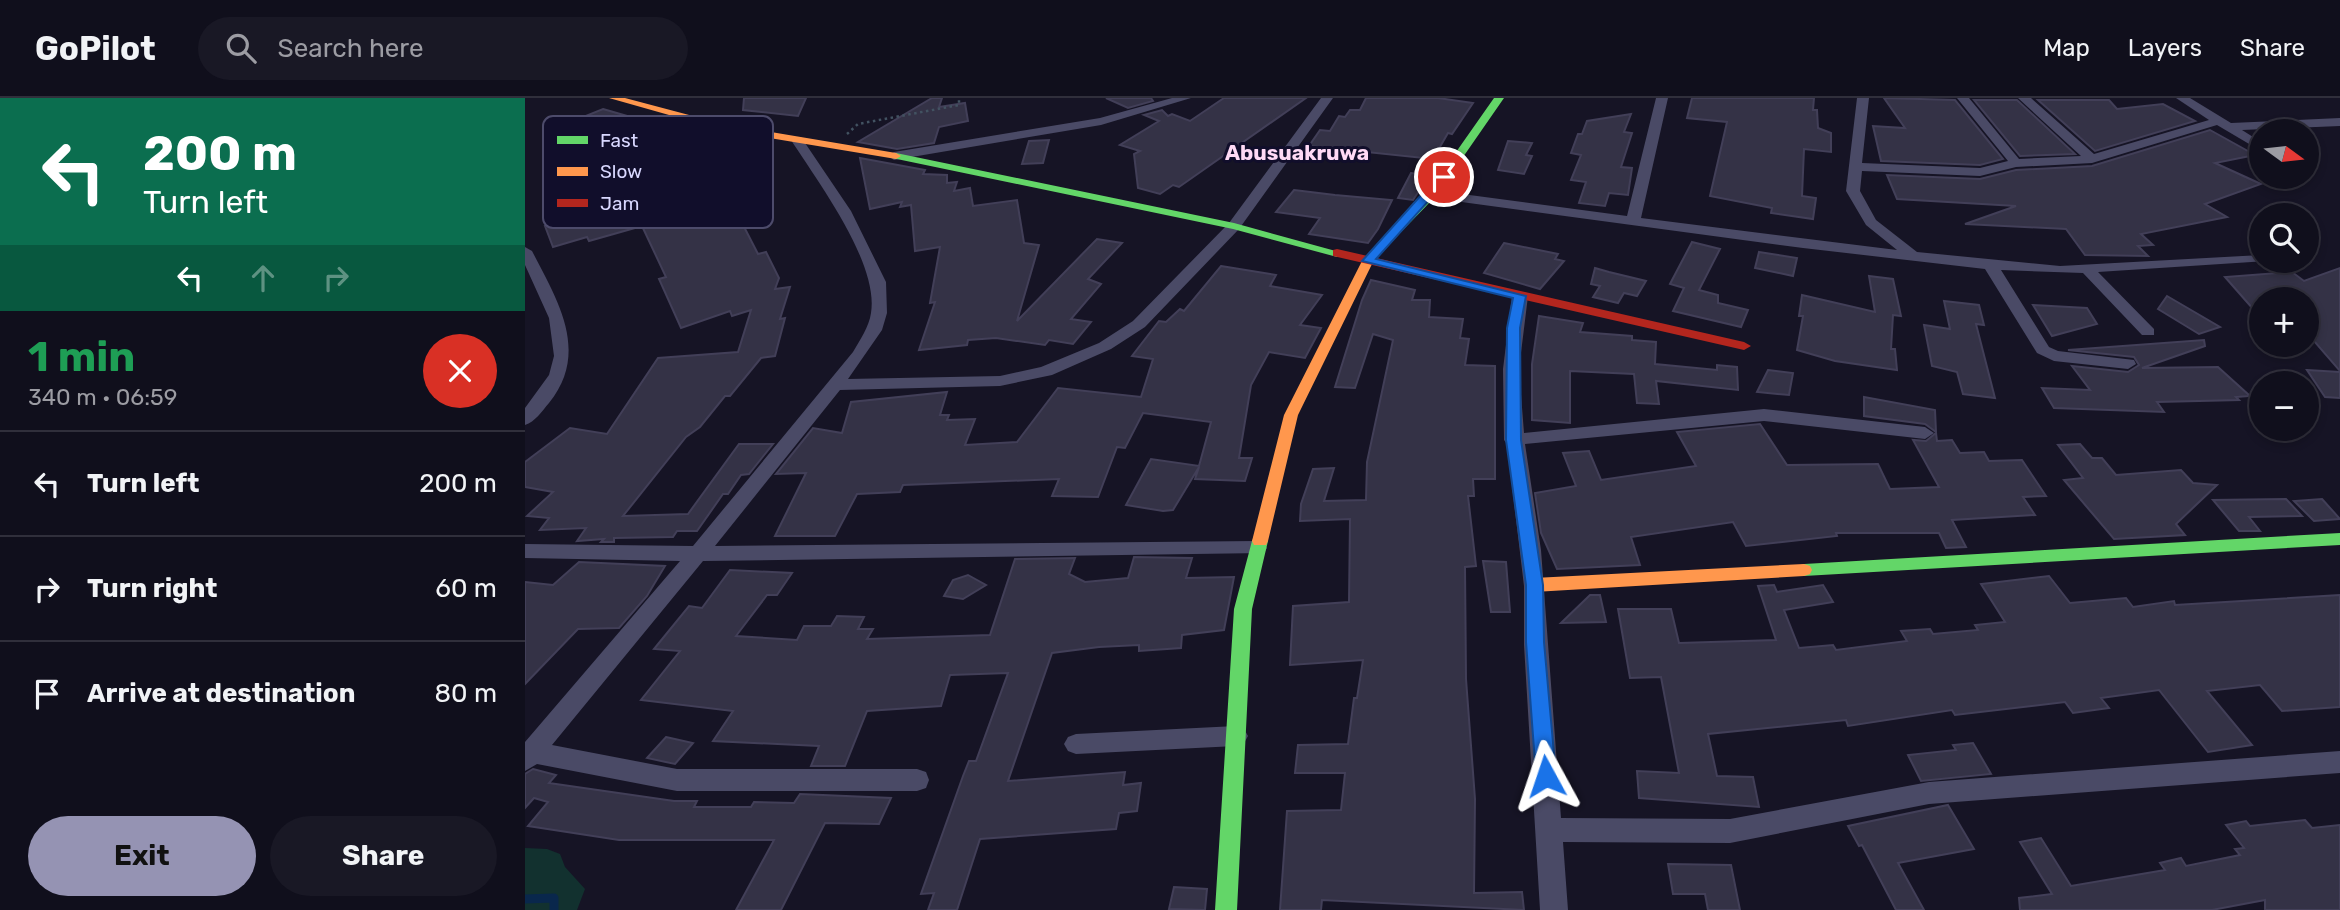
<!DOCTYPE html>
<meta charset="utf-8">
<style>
:root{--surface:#100f1c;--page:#191825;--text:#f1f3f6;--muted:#9c9ca3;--line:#302f3b;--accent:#9593b3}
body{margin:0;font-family:Rubik,sans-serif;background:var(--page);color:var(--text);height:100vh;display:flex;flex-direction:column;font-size:26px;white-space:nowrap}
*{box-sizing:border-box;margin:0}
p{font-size:23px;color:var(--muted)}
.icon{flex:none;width:38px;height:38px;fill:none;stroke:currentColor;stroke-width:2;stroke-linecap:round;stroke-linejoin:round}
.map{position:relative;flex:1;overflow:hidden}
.panel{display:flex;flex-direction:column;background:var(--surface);width:525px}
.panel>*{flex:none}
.banner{background:#0b6e4f;color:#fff;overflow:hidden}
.needle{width:46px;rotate:105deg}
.fabs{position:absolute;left:1724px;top:21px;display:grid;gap:14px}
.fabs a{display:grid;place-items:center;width:70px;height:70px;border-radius:50%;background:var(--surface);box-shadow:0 4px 10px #0003,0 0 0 2px var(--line);font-size:35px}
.pin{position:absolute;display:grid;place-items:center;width:60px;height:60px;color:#fff;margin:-30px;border:4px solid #fff;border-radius:50%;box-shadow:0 2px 7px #0007}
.me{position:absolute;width:77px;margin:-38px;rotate:355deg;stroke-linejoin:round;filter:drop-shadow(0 0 5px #0008)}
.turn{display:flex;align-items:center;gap:24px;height:147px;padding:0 28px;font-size:32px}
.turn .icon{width:91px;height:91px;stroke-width:2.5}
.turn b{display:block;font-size:49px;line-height:60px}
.lanes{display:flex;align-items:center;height:66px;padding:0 28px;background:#0003;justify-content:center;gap:35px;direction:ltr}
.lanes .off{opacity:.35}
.round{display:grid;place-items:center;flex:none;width:74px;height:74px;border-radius:37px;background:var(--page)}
.overview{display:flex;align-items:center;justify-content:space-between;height:119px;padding:0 28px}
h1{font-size:42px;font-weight:700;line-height:52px;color:#1e9e55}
.action{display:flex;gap:14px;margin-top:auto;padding:14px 28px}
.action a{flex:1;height:80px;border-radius:42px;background:var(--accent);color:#111;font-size:28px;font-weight:700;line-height:80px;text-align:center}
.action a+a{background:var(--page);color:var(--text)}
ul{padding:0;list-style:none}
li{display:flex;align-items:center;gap:21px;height:105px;padding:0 28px;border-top:2px solid var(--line)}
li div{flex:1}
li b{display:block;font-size:26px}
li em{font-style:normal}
header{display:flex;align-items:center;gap:42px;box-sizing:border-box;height:98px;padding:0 35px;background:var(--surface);border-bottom:2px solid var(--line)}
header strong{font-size:33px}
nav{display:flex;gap:38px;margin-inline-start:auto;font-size:24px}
.search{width:490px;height:63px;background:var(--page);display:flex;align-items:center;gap:18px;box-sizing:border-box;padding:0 24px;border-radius:38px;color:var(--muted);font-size:26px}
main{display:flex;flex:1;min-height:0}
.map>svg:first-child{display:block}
</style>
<header>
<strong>GoPilot</strong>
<div class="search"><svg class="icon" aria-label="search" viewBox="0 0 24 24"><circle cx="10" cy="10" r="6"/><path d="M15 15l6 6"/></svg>Search here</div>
<nav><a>Map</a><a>Layers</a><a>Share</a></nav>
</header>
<main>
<section class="panel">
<div class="banner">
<div class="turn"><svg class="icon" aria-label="left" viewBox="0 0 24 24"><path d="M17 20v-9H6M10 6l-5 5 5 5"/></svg><div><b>200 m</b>Turn left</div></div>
<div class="lanes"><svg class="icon" aria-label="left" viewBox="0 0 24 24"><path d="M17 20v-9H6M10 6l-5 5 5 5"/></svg><svg class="icon off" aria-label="ahead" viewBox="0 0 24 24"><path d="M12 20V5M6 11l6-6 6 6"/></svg><svg class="icon off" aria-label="right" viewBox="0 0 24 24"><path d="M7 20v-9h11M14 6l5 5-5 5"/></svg></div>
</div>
<div class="overview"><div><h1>1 min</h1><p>340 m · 06:59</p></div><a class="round" style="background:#d93025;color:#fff"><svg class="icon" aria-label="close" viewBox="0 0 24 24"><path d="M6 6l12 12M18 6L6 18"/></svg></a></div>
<ul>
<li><svg class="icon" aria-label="left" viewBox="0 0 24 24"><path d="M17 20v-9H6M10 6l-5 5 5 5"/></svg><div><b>Turn left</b></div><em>200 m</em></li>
<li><svg class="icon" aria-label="right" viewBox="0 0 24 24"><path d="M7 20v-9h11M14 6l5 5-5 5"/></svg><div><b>Turn right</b></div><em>60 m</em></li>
<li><svg class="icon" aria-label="arrive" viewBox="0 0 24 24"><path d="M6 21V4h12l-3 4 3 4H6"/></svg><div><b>Arrive at destination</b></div><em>80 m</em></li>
</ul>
<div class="action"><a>Exit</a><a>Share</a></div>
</section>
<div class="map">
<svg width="1815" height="812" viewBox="0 0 1815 812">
<rect width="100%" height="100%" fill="#161425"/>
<!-- green -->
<polygon fill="#12312f" points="0,750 22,751 35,756 40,769 60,791 52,812 0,812"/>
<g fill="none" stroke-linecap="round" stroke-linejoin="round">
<!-- stream -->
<polyline stroke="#09274c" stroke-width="9" points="0,801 29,800 29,812"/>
</g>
<!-- building -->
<g fill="#343246" stroke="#423f58" stroke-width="2">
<polygon points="219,0 281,0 273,18 218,12"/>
<polygon points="407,0 417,0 414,9 440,5 443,23 414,29 409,45 372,51 333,44"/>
<polygon points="581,0 626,0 628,3 603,10"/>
<polygon points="699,0 781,0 654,89 648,87 635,96 613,90 609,56 615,53 595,47 634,23 619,17 637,12 643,18 647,16 665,23"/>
<polygon points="841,0 913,0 948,5 927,36 923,35 908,61 784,48 795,32 805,33 814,18 820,19 825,12 835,12"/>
<polygon points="1167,0 1289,0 1288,12 1292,12 1293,30 1306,35 1306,54 1279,51 1277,98 1291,100 1288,121 1246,115 1247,110 1185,98 1202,24 1162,20"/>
<polygon points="1359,0 1430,2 1478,61 1455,67 1356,63 1348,28 1380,30"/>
<polygon points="1449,2 1492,2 1550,56 1495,58"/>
<polygon points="1513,2 1584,2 1592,11 1638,6 1670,23 1570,53"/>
<polygon points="78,11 109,20 80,32 82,40 38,27"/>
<polygon points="1106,16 1099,34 1107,35 1096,69 1107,70 1103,97 1084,95 1080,108 1054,105 1061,84 1046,82 1056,57 1046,55 1053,36 1057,36 1062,23"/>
<polygon points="1685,32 1730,57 1690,65 1736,86 1680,106 1702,119 1616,136 1628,147 1613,148 1623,158 1560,157 1541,131 1440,126 1491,108 1372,101 1362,77 1455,81 1491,72 1567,68"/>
<polygon points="524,42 518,65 497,66 504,43"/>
<polygon points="983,43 1007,45 1001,57 1007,58 999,76 973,72"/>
<polygon points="166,54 181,82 185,81 205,122 214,119 233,156 241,154 254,180 250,191 265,189 255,221 260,220 250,258 236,260 205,298 200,298 175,329 161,339 98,418 163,416 214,346 248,346 224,376 216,377 203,396 198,396 172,433 152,433 148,439 89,440 89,444 76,444 79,441 52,443 61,430 15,432 24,420 2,418 28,394 0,389 0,364 45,330 82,336 133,260 213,254 226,212 207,218 205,213 156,230 134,181 141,179 117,128 64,143 62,139 28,149 20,128 86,109 82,77 130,66 129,62"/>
<polygon points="335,60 400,72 398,76 422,77 422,85 432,84 429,93 445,90 448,108 492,102 499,145 514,147 492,223 572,141 597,145 563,181 576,186 546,221 566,224 548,246 524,242 520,247 471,240 443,242 442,247 394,252 410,204 405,205 415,149 390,153 386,107 375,109 377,104 345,111"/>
<polygon points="886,75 904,78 888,102 873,100"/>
<polygon points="769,92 810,97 867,102 853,131 843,145 784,136 795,120 751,114"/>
<polygon points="1167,144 1195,151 1174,192 1193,197 1193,205 1223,212 1216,229 1148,213 1159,190 1145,186"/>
<polygon points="979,145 1033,156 1030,161 1039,163 1015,191 959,175"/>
<polygon points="1234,154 1272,160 1268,178 1230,170"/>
<polygon points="696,168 751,177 745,188 797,197 775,227 796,230 780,260 744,254 726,287 714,360 727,360 720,383 670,381 674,369 648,412 638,413 601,407 626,361 674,368 686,324 618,315 600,350 592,349 573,399 527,398 534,381 378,387 375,394 332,396 310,438 250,438 281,375 251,376 288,330 317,335 326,304 422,294 415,317 424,317 422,322 450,321 440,347 492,344 533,290 616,299 628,261 607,258 634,223 641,224 655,211 659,213"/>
<polygon points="1070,170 1084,174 1121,183 1112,198 1099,195 1093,205 1068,199 1075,188 1066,186"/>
<polygon points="1815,170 1815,273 1782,235 1782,201 1736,201 1736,220 1700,179 1767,174 1779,183"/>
<polygon points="1344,178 1368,181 1376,218 1368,217 1366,251 1370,251 1372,272 1310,263 1272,252 1278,218 1274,218 1277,197 1350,214"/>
<polygon points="846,182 890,192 887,202 905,202 904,219 938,221 935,240 944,241 940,267 970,268 970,381 948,381 949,398 943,398 951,468 940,469 941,581 950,701 949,795 997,794 999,812 797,802 796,812 755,812 762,713 816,712 820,675 770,675 773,647 823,646 829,600 832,600 838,562 765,567 768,508 824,504 825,421 775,423 776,406 788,371 809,370 799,403 841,402 842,364 868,242 848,236 830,290 810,289 837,202"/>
<polygon points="1642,198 1695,229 1674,236 1633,211"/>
<polygon points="1419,203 1454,207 1459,227 1451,226 1470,300 1438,296 1432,274 1407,268 1399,227 1425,231"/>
<polygon points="1508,207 1562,210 1572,226 1527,238"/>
<polygon points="1014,218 1058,225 1055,234 1107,238 1107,242 1131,244 1130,266 1192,272 1192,267 1212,269 1213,292 1131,283 1134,306 1112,305 1109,276 1045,273 1045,325 1007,322 1007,266"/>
<polygon points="1679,242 1680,248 1617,270 1693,269 1725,298 1711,299 1714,302 1632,304 1639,314 1529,310 1517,290 1565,292 1547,268 1603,274 1614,267 1609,259 1543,252"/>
<polygon points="1243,272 1268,275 1264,297 1232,294"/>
<polygon points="1782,272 1815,274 1815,300 1800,299"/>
<polygon points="1339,299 1410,312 1411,334 1400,326 1339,318"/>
<polygon points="1235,326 1262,367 1353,366 1365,391 1414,389 1388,342 1401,343 1411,335 1412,343 1427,342 1435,355 1459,354 1464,363 1497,362 1521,398 1498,399 1510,417 1427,422 1441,449 1421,450 1414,435 1311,435 1312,438 1221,448 1208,424 1106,439 1115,467 1032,471 1016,435 1010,395 1051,388 1038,355 1064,353 1076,382 1171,368 1152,334"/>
<polygon points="1555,346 1567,360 1577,360 1591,377 1656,372 1668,385 1692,387 1651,426 1660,437 1589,441 1539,382 1558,380 1533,347"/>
<polygon points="1761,401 1777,418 1724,419 1735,433 1714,433 1688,402"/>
<polygon points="1797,401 1815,421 1789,423 1769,403"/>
<polygon points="609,459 667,460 661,480 709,479 699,532 657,537 656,550 614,553 614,547 574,549 527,555 483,683 600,674 598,687 616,685 612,713 594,715 591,731 455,741 432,812 403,812 409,795 396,796 438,678 444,663 451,663 483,575 425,577 416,608 342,613 320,668 286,668 294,648 188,643 208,613 116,602 155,553 129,551 164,508 177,510 205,472 267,475 252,497 242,497 211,538 272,542 279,528 306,528 312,518 339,519 333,531 348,531 342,541 465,537 490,461 550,460 544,476 560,484 603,480"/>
<polygon points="958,463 981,464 985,514 966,514"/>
<polygon points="54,464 140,468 122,498 94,530 53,531 0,586 0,484 28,487"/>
<polygon points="443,477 461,487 438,501 419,498 428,482"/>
<polygon points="1524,478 1545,505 1601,500 1608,509 1649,503 1650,507 1815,497 1815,609 1757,613 1735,587 1682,593 1727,647 1683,654 1634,592 1576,600 1584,610 1548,615 1540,604 1430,617 1427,612 1323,628 1321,622 1183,636 1192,678 1228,679 1234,709 1114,700 1112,673 1154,675 1136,579 1105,580 1093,511 1146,511 1154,545 1251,542 1233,488 1249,487 1252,494 1298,487 1308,504 1259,512 1274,550 1308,547 1311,552 1382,543 1376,533 1405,531 1408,536 1453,532 1450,527 1480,524 1456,486"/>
<polygon points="1065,497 1075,497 1081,524 1036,525"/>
<polygon points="141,639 168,645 150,666 122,660"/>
<polygon points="1448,645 1466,676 1396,683 1383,657 1431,652 1428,647"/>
<polygon points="8,671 31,677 24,685 149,703 172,703 169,709 226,709 229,704 269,705 275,696 366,700 354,726 300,725 256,812 211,812 249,742 94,742 3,728 23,704 9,700 0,710 0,676"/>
<polygon points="1423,707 1449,751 1373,765 1399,812 1371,812 1337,747 1334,748 1323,728"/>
<polygon points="1780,722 1787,730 1815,727 1815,812 1740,812 1740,802 1687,812 1495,812 1494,800 1527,796 1495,744 1516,740 1546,788 1640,772 1635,765 1656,760 1661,768 1715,757 1710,751 1719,750 1701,727 1721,723 1725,728"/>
<polygon points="1143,766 1206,767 1215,812 1183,812 1180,796 1148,796"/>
<polygon points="649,789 682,791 680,812 644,811"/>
</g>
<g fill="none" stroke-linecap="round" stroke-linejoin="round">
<!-- path -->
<polyline stroke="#425261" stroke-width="2.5" stroke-dasharray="2.5 3.5" stroke-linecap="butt" points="322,36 333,26 434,7 434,0"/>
<!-- street -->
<g fill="#4a4a66" fill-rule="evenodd">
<polygon points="647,0 666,0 576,27 369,62 363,58 369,54 575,20"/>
<path d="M796 0H808L714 131 620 229 586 251 527 277 475 288 315 292 190 448 732 443 739 445 742 450 739 455 178 463 27 647 152 671H392L401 674 404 682 401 690 392 693H152L12 666 0 673V644L155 463 0 460V446L168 448 328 254C335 242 344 229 346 215 354 165 293 84 266 42L268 39H276L326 113 361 184 362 215 357 232 323 281 475 278 516 269 574 245 608 223 704 125Z"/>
<polygon points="1131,0 1143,0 1116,120 1372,152 1341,127 1321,93 1332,0 1344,0 1337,65 1455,70 1483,63 1432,0 1444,0 1494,61 1556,58 1493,0 1506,0 1569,56 1684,22 1651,0 1665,0 1706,25 1815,20 1815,28 1717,32 1736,44 1736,53 1692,27 1567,65 1491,69 1455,78 1337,73 1335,93 1351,122 1392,154 1535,168 1736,157 1736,163 1742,163 1573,174 1629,231 1629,237 1617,237 1558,175 1476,172 1524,249 1533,253 1609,262 1611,266 1603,271 1529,263 1512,255 1460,171 1278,150 907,100 900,96 907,92 1102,118"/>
<path d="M0 149 7 153C33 203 65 254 24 305 17 313 10 324 0 327V310L24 277 29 258 24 220 0 167Z"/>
<path d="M1782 160 1787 164C1780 171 1762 170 1756 163H1782Z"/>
<polygon points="995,193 1003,198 994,271 999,335 1239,311 1400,329 1409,335 1400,341 1239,323 1000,346 1016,452 1036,720 1205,721 1404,684 1815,653 1815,675 1404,706 1205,745 1038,744 1043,812 1015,812 999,547 999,488 982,346 979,342 978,271 987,198"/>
<polygon points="711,628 719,631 723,638 719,645 711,648 551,656 543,653 539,646 543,639 551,636"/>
</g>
<!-- fast -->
<g fill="#63d668" fill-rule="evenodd">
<polygon points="969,0 979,0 911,98 874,136 866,136 866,132 903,94"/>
<polygon points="371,55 709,125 818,155 812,159 708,131 367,60 367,56"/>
<polygon points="1815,435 1815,447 1279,478 1273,476 1271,472 1273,468 1279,466"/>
<polygon points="735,437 741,439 743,443 727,511 712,812 690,812 709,511 727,443 729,439"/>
</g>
<!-- slow -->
<g fill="#ff974d" fill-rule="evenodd">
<polygon points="84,0 100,0 198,26 371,55 376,58 371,61 197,32"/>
<polygon points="870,131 876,134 848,164 773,317 743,443 741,447 729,447 727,443 759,317 837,163 866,132"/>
<polygon points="1279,466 1285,468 1287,472 1285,476 1279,478 1009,494 1003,492 1000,487 1003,482 1009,480"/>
</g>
<!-- jam -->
<polygon fill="#b3261e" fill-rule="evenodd" points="812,151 1219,244 1226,248 1219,252 808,158 808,152"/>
</g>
<!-- route -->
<polygon fill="#1a73e8" stroke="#114b97" stroke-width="2" points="915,76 925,79 851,161 1001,198 995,230 996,342 1018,487 1019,544 1031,678 1028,685 1021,688 1014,685 1011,678 1001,544 1001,487 981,342 982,230 988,200 837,163"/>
<g text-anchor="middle" stroke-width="6" stroke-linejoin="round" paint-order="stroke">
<!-- far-district labels -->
<g font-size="21" font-weight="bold" fill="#ffdaf5" stroke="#110e2b">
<text x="772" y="62">Abusuakruwa</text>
</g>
</g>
<!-- legend -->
<rect x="18" y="18" width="230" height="112" rx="10" fill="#110e2b" stroke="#4d4b6b" stroke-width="2"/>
<rect x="32" y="38" width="31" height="8" fill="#63d668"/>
<rect x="32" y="69" width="31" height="9" fill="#ff974d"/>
<rect x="32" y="101" width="31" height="8" fill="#b3261e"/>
<g font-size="19" fill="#d9d8ff">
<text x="75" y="49">Fast</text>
<text x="75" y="80">Slow</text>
<text x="75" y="112">Jam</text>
</g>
</svg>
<div class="fabs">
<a><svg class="needle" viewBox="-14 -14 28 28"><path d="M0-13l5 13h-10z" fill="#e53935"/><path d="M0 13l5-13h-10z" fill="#9c9ca3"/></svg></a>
<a><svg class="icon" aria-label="search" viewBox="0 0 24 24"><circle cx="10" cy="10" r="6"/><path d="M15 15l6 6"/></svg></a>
<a>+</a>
<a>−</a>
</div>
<div class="pin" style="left:919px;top:79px;background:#d93025"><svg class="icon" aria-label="arrive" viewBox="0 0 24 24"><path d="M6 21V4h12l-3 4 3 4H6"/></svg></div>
<svg class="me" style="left:1021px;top:678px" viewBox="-20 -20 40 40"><path d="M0-17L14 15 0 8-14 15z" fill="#1a73e8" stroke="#fff" stroke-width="4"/></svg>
</div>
</main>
